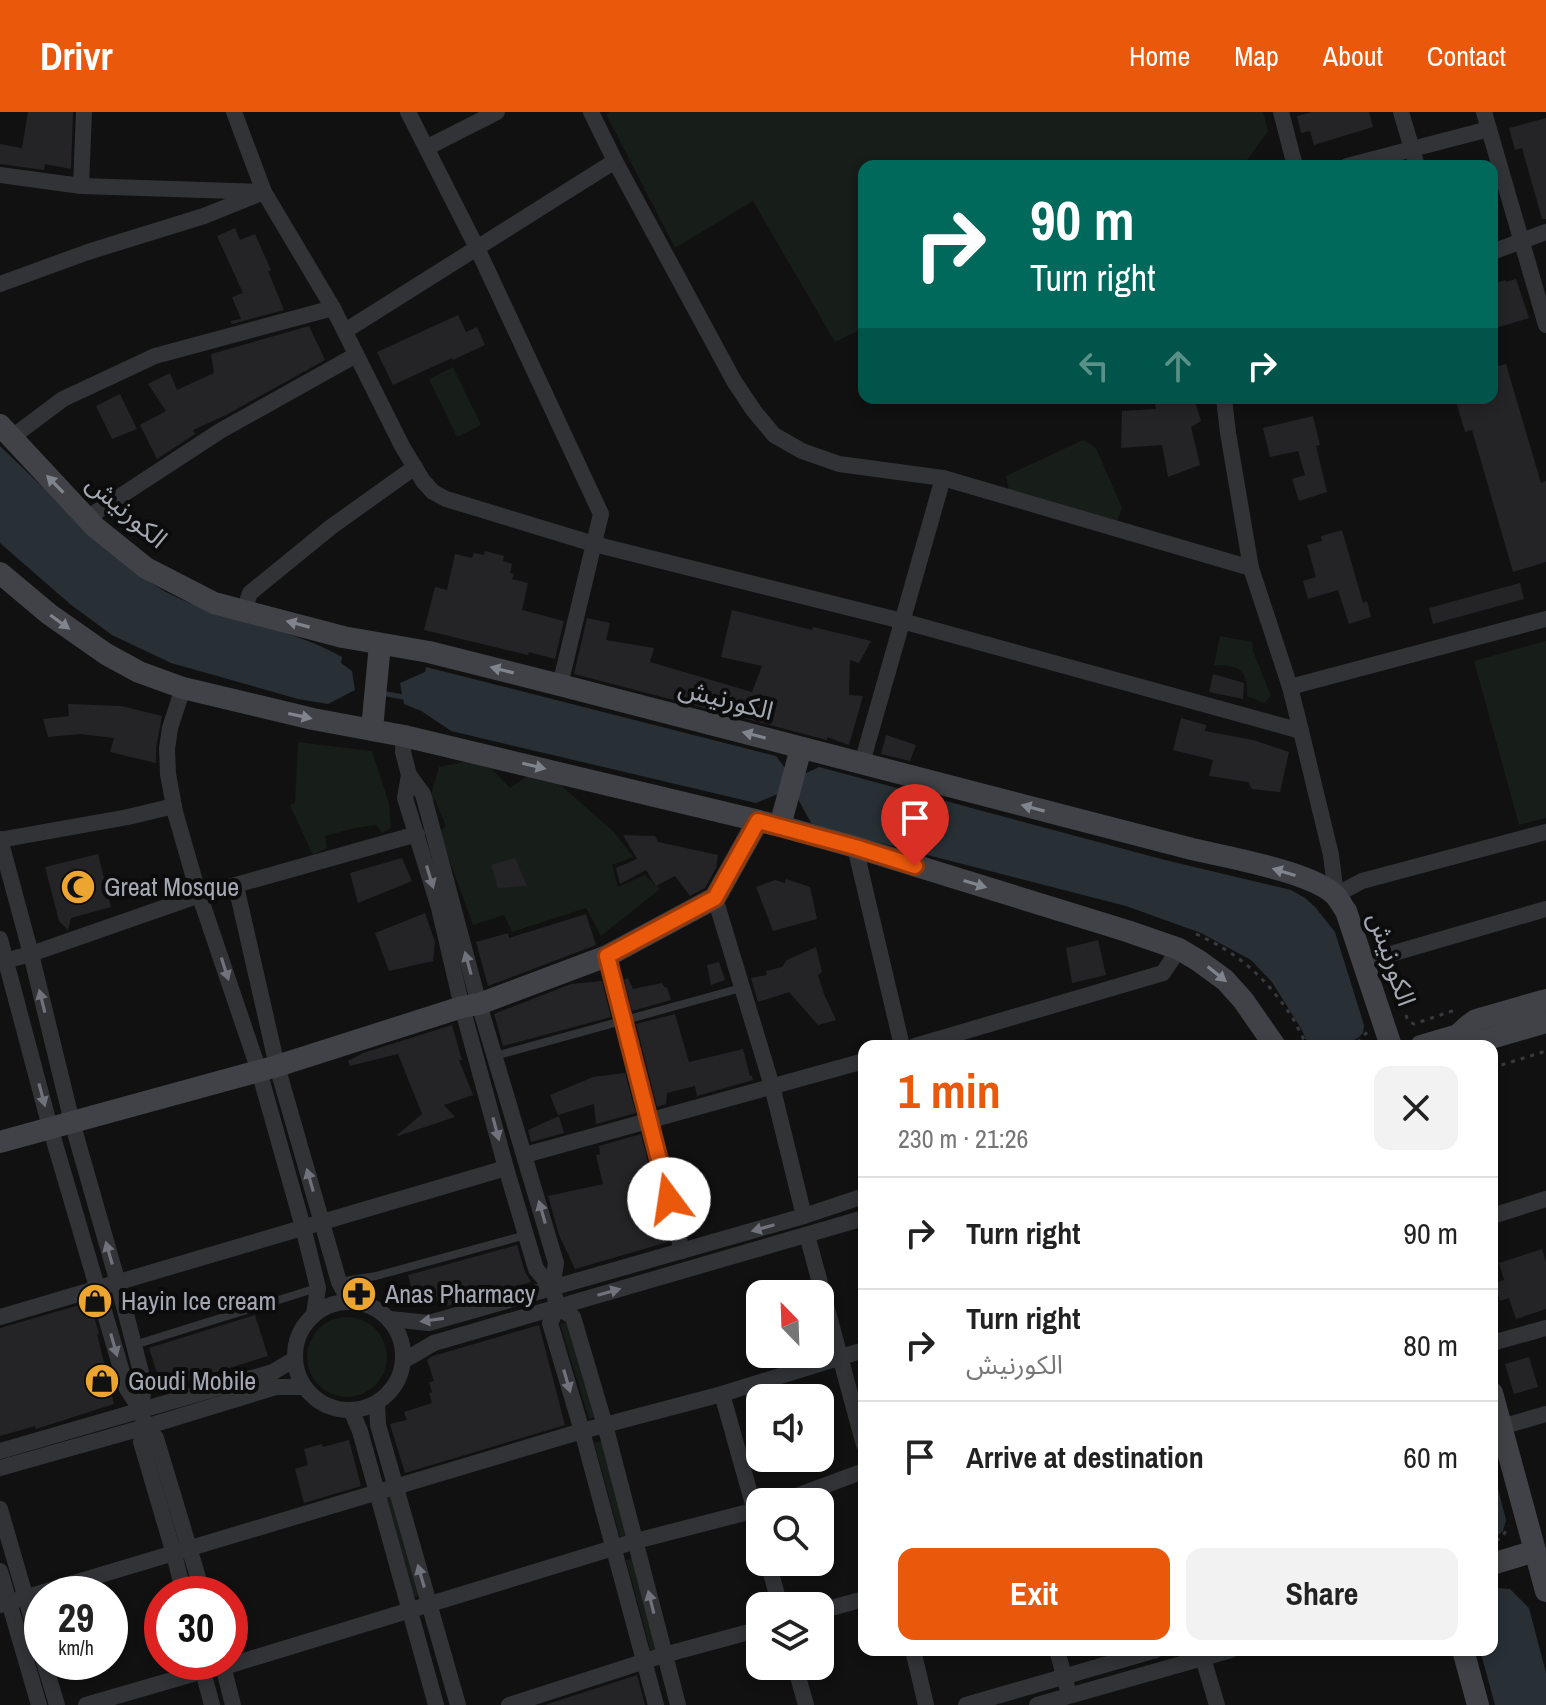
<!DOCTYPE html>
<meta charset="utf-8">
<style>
:root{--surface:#fff;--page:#f2f2f2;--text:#222;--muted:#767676;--line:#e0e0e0;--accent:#ea580c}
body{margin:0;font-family:"Archivo Narrow","Noto Sans Arabic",sans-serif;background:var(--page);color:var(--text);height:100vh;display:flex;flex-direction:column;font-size:30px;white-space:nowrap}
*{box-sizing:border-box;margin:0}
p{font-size:26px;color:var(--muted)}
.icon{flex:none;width:44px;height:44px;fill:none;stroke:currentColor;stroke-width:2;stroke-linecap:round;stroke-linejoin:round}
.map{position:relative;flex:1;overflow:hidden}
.side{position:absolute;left:858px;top:928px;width:640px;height:616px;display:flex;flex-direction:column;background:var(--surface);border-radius:16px;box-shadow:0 4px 12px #0003}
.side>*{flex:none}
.banner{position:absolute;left:858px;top:48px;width:640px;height:244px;border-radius:16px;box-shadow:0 4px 12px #0003;background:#00695c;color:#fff;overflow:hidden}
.needle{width:52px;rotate:337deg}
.buttons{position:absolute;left:746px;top:1168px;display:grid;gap:16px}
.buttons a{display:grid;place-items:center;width:88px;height:88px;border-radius:16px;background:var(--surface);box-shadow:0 4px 12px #0003;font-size:40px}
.speed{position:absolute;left:24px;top:1464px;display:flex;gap:16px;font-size:40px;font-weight:700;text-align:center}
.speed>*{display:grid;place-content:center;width:104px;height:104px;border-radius:50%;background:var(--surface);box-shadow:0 4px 12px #0003;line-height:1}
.speed small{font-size:20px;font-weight:400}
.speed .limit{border:12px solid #d22;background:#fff;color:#111}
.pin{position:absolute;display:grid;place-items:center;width:68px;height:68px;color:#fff;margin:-82px -34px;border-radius:50% 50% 50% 0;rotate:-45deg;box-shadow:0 0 8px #0007}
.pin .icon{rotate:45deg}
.me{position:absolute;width:88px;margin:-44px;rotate:346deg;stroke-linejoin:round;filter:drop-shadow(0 0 6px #0008)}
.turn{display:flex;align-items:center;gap:28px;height:168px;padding:0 40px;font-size:36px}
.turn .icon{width:104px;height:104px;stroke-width:2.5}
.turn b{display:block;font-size:56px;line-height:68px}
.lanes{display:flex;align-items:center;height:76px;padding:0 40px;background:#0003;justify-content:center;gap:40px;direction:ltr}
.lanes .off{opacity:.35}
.round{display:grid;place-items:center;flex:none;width:84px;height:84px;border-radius:16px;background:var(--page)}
.headline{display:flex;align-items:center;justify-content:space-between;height:136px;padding:0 40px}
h1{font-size:48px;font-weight:700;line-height:60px;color:var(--accent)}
.cta{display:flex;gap:16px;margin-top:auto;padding:16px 40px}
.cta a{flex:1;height:92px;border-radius:16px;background:var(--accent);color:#fff;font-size:32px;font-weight:700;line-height:92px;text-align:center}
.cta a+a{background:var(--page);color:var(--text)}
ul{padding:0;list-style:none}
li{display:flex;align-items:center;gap:24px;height:112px;padding:0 40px;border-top:2px solid var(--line)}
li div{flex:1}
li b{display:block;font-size:30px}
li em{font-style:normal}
header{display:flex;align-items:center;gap:48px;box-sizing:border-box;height:112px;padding:0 40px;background:var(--accent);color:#fff}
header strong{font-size:38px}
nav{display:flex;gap:44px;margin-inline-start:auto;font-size:28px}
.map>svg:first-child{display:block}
</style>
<header>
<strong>Drivr</strong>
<nav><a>Home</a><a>Map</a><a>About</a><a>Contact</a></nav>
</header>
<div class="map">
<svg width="1546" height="1593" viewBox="0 0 1546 1593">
<rect width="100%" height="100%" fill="#111112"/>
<!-- green -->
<g fill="#171d18">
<polygon points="610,0 1263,0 1268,19 1243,54 864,54 864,216 835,230 753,89 675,136 606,2"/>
<polygon points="453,255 481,313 457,325 429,267"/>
<polygon points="1083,328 1096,336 1122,396 1117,409 1009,378 1006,364"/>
<path d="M1220 524 1252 530 1253 539 1271 584 1264 591 1247 584C1248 556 1239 554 1214 553Z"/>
<polygon points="1546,529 1546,706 1519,713 1474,549"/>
<polygon points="298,630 372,639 389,692 391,716 382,721 376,713 355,716 325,724 327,736 313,743 290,693 295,691"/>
<polygon points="472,648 488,653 510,676 529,663 554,667 615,721 633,745 612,753 618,775 645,763 660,777 601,824 586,796 512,820 504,803 473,813 444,733 440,719 446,714 435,688 430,686 439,655"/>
<circle cx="347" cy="1245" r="40"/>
<polygon points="567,1210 596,1305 589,1307 560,1212"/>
<polygon points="601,1329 628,1423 620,1425 594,1331"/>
<polygon points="392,1384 421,1483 413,1486 385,1387"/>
<polygon points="634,1446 659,1538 651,1540 626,1448"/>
</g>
<!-- water -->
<g fill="#283035">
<path d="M0 334C23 356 47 379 70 402 101 432 132 462 170 482 225 510 288 514 342 545L341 551 352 559 355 578 328 592 298 587 171 551 112 523 70 492 0 431Z"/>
<polygon points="426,555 776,644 788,660 783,680 756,691 451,619 421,599 404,593 399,571"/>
<polygon points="819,655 1165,748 1291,778 1305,786 1315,795 1335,820 1364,913 1363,921 1358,926 1350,930 1336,934 1312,934 1307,930 1302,918 1272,870 1251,848 1201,821 1126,794 830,718 811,711 797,685 804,662"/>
<polygon points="1492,1353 1506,1408 1503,1419 1492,1428"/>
<polygon points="1498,1476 1510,1477 1529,1496 1546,1561 1546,1593 1495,1593 1480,1538 1492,1538 1492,1478"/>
</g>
<!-- pier -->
<polygon fill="#111112" points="420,554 426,555 425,560 400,571 404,592 421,599 451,619 442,618 419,603 400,594 396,569"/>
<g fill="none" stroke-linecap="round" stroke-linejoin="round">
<!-- stream -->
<polyline stroke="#283035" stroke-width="5" points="382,581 408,586"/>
</g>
<!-- building -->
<g fill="#242426">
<polygon points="28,0 73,0 71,57 45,52 44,58 0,52 0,32 22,36"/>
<polygon points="1312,0 1369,0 1373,15 1314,33 1310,19 1301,21 1297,4"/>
<polygon points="1546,6 1546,107 1542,107 1522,36 1515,38 1509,16"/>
<polygon points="235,116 240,128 255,122 271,158 268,159 284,198 232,212 230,209 241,207 232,185 243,181 217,124"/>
<polygon points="1516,167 1529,206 1492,217 1492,172 1506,168 1506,170"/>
<polygon points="458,203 466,220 477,215 485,233 453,248 452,246 393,273 377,240"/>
<polygon points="309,214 325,248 226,303 193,318 195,322 157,347 140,313 166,299 148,272 170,261 177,278 214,261 211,242"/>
<polygon points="1506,252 1541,371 1546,369 1546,450 1513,460 1472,318 1465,320 1455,286 1492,286 1492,256"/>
<polygon points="120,282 137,317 112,327 96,294"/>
<polygon points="1154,286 1194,286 1201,309 1191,315 1200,353 1168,365 1162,333 1121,336 1122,299 1156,297"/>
<polygon points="1313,304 1320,333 1316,334 1327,380 1299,389 1292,367 1305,363 1298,339 1270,345 1263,316"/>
<polygon points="1342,418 1363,491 1367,489 1371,505 1349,512 1338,478 1308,487 1303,469 1316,465 1307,433 1322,429 1321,424"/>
<polygon points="485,439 504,444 503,449 512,452 510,461 514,462 512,467 528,471 522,498 564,509 555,547 529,540 528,543 424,518 435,475 447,478 455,442 472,446 474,441 484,443"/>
<polygon points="1520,471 1524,487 1433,512 1429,496"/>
<polygon points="732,498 812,518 813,515 871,529 859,551 850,548 849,583 863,584 849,633 827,625 827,628 574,562 587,506 610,511 606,528 654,536 650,550 752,580 762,554 721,545"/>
<polygon points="1213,562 1244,571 1243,587 1209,580"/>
<polygon points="68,592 121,594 162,604 156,636 156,651 110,640 114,626 80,622 48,625 43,607 69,604"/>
<polygon points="1181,606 1206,613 1205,619 1253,628 1289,640 1280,680 1252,677 1248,670 1209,664 1213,648 1173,638"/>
<polygon points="886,623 916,633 910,649 881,642"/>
<polygon points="623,723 655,724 658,730 718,743 716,756 705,776 690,784 675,764 656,774 646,758 620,772 616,756 637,747"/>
<polygon points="98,742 111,795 71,806 68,818 59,809 45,755"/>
<polygon points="402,746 412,769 358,791 350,761"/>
<polygon points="515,746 527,774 498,776 491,753"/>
<polygon points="786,767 810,775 817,807 773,819 756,775 775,768 785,771"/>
<polygon points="425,801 435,830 433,849 389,859 375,821"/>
<polygon points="586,802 596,833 488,874 476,830 508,821 509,826"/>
<polygon points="1098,828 1106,863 1072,871 1066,836"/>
<polygon points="816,835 822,860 818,863 824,882 836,908 818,913 789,880 758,890 751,866 767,863 766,859 782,855 787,848"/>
<polygon points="719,850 725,868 711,873 707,853"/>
<polygon points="628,866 633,877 662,871 665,876 667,875 671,888 632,899 624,868"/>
<polygon points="602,869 611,905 503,934 494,902 571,872"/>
<polygon points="675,902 689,950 743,937 750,964 752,964 753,968 697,984 695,974 667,981 666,992 657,995 636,912"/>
<polygon points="452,913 462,948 459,948 473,983 444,993 455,1005 398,1024 397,1023 422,1002 398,942 350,954 348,949 363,941"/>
<polygon points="625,961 636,1001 596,1012 594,992 558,1003 550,983 593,965"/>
<polygon points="559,1004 564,1021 531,1030 528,1018"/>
<polygon points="641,1022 668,1130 575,1157 559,1123 548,1084 603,1072 596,1043 600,1042 599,1034"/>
<polygon points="517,1133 525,1160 531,1170 444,1195 442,1187 417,1195 408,1163"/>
<polygon points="1542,1137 1546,1150 1546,1197 1516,1207 1509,1186 1500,1189 1495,1171 1504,1168 1499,1151"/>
<polygon points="90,1190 99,1222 97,1222 114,1292 36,1317 35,1314 0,1324 0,1216"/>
<polygon points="255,1203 268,1244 162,1277 149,1236"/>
<polygon points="539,1213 565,1313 405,1361 390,1312 407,1308 404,1300 432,1291 429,1281 432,1280 429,1270 434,1269 427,1248 433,1244"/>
<polygon points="1529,1245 1538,1275 1514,1282 1505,1252"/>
<polygon points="349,1328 361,1374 304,1391 295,1357 308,1353 304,1337 322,1332 323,1335"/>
<polygon points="637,1563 645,1593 545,1593"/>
</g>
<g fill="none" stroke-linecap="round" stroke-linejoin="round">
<!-- path -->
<g stroke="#383a3e" stroke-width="3" stroke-dasharray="4 6" stroke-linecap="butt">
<path d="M1196 822C1238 841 1264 864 1290 902 1297 912 1301 924 1308 934"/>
<polyline points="1406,903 1408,909 1414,912 1455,898"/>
<polyline points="1348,934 1361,928 1367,920"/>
<polyline points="1492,956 1546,939"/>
<polyline points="1496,1429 1502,1425 1509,1414"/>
</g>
<!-- lane -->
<g stroke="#323337" stroke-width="8">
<polyline points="495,944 741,876"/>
<polyline points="339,1170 376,1164 526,1123"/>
<polyline points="134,1233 317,1176"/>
</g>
<!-- street -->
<g stroke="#323337" stroke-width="16">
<polyline points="234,0 264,80 333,196 402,334 423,369 433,380 446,387 594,432 902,509 1301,619 1331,743 1336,783 1362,769 1546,720"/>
<polyline points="408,0 477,136 601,402 560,573"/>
<polyline points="591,0 615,49 734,269 754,299 774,323 802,339 839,352 943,366 1251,456"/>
<polyline points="1281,0 1295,54"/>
<polyline points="1401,0 1417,54"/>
<polyline points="1484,0 1546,213"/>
<polyline points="428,35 497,0"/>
<polyline points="1347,54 1489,17"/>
<polyline points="0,63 81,74 262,80"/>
<polyline points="81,74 84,0"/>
<polyline points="1492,140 1546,120"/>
<polyline points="0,172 88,140 204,104 264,80"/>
<polyline points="345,219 615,49"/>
<polyline points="1224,286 1228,321 1251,456 1290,575 1301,619"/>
<polyline points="11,326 63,287 155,244 333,196"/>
<polyline points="87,406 220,319 356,243"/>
<polyline points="244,499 250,481 331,415 415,355"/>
<polyline points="1290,575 1546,507"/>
<polyline points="183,576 170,616 167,637 168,662 175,700 196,773 259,959 303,1115 318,1176 314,1202"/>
<polyline points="404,624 403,640 409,663 405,686 439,796 462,895 506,1056 536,1157 552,1176 558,1195 573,1205 605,1313 678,1593"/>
<polyline points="862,651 943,366"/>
<polyline points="409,663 423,682 479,892 556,1151 552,1176"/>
<polyline points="0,727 31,842 72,1010 118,1171 144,1272 141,1298 145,1315 141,1330 174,1442 184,1482"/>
<polyline points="0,728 128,705 174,694"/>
<polyline points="855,735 902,934"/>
<polyline points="236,774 277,954 339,1170 349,1189"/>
<polyline points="715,786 772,974 804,1104"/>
<polyline points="0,827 50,1015 127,1277 141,1298"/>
<polyline points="607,844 682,1139"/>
<polyline points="0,850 31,842 200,783 417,722"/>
<polyline points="1363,850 1546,797"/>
<polyline points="915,934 1163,861 1179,837"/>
<polyline points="525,1043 864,949"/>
<polyline points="1492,1104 1546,1087"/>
<polyline points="807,1123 864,1333"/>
<circle cx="349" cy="1244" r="54"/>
<polyline points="558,1195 550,1211 582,1319 656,1593"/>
<polyline points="0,1205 506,1056"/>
<polyline points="390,1207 429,1211 804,1104 864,1084"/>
<polyline points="1492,1231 1546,1216"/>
<polyline points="403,1249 434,1231 864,1106"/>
<polyline points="722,1282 760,1417"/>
<polyline points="377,1291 378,1313 458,1593"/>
<polyline points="351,1298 360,1319 436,1593"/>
<polyline points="145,1315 156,1326 203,1482"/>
<polyline points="1501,1315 1546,1302"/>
<polyline points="0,1339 273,1260 295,1247"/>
<polyline points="0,1356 145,1315 276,1275 304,1275"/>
<polyline points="780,1390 864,1359"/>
<polyline points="0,1397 42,1542"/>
<polyline points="768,1450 780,1494"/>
<polyline points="0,1459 39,1593"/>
<polyline points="0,1493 582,1319 722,1282 864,1238"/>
<polyline points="820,1499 864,1487"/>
<polyline points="913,1538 926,1593"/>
<polyline points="1057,1538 1067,1575"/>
<polyline points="1199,1538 1203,1546 1217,1593"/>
<polyline points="44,1550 57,1593"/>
<polyline points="222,1550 233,1593"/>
<polyline points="201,1552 212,1593"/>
<polyline points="795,1554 806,1593"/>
<polyline points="86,1593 203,1559 224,1555 636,1429 760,1397"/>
<polyline points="509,1593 664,1543 760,1517"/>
<polyline points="966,1593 1156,1538"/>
<polyline points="1037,1593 1231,1538"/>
</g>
<!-- secondary -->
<g stroke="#404247" stroke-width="22">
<path d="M0 313 95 415 146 456 214 491 343 525 429 540 560 573 1192 737C1226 745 1312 760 1335 783 1339 787 1342 794 1346 799L1391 934"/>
<polyline points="0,461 49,502 106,542 139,560 183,576 313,607 404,624 780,714 855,735 1127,819 1179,837 1199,849 1225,868 1243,888 1275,934"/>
<polyline points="372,617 380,532"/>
<polyline points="780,714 801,636"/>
<polyline points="1458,923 1472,929 1481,929 1546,910"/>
<polyline points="1421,934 1458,923 1469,913 1476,908 1546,888"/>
<polyline points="0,1030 277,954 462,895 479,892 607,844 715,786 758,709"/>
<polyline points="1492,1281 1546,1479"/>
<polyline points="1492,1452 1535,1439"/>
<polyline points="1463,1538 1478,1593"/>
</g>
</g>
<!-- one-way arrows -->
<defs><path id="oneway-solid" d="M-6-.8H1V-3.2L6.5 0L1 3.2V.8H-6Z" transform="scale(2)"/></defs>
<g fill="#80848d">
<use href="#oneway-solid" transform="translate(55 372) rotate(-134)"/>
<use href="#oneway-solid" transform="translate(60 510) rotate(36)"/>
<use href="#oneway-solid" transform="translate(298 512) rotate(-165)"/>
<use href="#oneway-solid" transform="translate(502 558) rotate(-166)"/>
<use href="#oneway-solid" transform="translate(300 604) rotate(12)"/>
<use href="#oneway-solid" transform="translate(754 623) rotate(-165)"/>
<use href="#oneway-solid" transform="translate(534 654) rotate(13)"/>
<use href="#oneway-solid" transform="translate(1033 696) rotate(-165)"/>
<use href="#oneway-solid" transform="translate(1284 760) rotate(-163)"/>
<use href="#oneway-solid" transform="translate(975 772) rotate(17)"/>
<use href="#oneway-solid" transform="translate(1217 862) rotate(39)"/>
</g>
<g fill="#70737b">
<use href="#oneway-solid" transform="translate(430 765) rotate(73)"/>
<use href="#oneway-solid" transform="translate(468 851) rotate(-105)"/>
<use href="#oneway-solid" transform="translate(225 857) rotate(72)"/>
<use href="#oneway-solid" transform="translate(42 889) rotate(-104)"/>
<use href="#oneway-solid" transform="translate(42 983) rotate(75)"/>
<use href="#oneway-solid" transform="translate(496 1017) rotate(75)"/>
<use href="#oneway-solid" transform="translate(310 1068) rotate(-106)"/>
<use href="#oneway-solid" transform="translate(542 1100) rotate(-106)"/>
<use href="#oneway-solid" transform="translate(763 1116) rotate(164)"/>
<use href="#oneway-solid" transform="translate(109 1141) rotate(-106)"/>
<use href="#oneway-solid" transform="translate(609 1180) rotate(-16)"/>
<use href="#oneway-solid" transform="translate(432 1208) rotate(172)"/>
<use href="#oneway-solid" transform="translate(114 1233) rotate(74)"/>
<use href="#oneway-solid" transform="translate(567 1269) rotate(74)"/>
<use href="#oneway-solid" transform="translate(421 1464) rotate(-106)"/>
<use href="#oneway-solid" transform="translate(651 1490) rotate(-104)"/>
</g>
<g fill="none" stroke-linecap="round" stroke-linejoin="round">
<!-- route casing -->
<g stroke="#983908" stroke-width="20">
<polyline id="route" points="669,1087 607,844 715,786 758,709 855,735 915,754"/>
</g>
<!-- route -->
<use href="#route" stroke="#ea580c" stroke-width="14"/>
</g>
<!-- icons -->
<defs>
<g id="mosque-disc" transform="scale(1.8)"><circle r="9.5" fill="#eca530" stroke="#0c0c0d"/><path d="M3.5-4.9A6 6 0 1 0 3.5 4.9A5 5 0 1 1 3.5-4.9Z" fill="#111"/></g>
<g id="pharmacy-disc" transform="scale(1.8)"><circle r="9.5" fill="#eca530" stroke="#0c0c0d"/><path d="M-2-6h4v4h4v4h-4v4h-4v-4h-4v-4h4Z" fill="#111"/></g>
<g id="shop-disc" transform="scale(1.8)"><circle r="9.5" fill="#eca530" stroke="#0c0c0d"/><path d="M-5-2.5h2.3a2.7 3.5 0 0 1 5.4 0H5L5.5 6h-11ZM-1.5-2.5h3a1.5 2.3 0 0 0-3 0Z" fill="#111"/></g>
</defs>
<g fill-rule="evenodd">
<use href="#mosque-disc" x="78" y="775"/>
<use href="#pharmacy-disc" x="359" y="1182"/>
<use href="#shop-disc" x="95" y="1189"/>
<use href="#shop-disc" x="102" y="1269"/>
</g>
<g text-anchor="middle" stroke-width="8" stroke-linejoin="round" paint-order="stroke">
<!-- street labels -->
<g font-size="26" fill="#a3a8b3" stroke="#0c0c0d">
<text transform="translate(127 399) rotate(41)" y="9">الكورنيش</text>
<text transform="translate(726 587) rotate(15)" y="9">الكورنيش</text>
<text transform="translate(1392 847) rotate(71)" y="9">الكورنيش</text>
</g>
<!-- poi labels -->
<g font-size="26" fill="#a3a8b3" stroke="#0c0c0d" text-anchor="start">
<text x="104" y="784">Great Mosque</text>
<text x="385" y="1191">Anas Pharmacy</text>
<text x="121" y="1198">Hayin Ice cream</text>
<text x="128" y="1278">Goudi Mobile</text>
</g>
</g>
</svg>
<div class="buttons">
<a><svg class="needle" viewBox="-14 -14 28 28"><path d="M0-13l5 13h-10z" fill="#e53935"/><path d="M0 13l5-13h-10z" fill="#767676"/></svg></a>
<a><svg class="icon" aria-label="sound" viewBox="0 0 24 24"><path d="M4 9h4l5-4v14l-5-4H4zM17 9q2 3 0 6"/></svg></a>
<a><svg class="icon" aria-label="search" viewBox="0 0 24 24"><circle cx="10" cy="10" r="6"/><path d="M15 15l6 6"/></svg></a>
<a><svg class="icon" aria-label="layers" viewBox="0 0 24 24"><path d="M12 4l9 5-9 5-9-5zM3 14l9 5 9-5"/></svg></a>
</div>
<div class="speed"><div>29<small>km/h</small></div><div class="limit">30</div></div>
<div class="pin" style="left:915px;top:754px;background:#d93025"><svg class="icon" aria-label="arrive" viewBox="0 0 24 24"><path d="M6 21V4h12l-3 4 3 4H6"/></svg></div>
<svg class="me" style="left:669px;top:1087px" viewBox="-20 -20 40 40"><circle r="19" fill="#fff"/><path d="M0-13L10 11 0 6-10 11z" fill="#ea580c"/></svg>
<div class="banner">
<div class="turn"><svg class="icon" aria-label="right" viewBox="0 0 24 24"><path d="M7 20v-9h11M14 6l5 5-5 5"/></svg><div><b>90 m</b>Turn right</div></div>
<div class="lanes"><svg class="icon off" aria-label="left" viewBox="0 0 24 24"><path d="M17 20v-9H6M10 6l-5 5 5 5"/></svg><svg class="icon off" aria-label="ahead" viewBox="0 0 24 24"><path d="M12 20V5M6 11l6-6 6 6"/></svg><svg class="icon" aria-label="right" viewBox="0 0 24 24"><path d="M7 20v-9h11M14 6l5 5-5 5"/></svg></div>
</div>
<section class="side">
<div class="headline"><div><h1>1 min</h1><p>230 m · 21:26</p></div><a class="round"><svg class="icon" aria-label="close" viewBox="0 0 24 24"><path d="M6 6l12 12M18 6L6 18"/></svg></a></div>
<ul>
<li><svg class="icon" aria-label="right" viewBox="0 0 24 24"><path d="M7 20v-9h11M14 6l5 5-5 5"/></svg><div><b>Turn right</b></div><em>90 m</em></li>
<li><svg class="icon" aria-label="right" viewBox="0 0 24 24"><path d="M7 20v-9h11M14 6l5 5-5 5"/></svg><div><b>Turn right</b><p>الكورنيش</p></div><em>80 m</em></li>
<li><svg class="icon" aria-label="arrive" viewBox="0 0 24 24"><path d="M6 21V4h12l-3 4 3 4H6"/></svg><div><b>Arrive at destination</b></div><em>60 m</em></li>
</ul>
<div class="cta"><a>Exit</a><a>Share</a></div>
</section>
</div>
